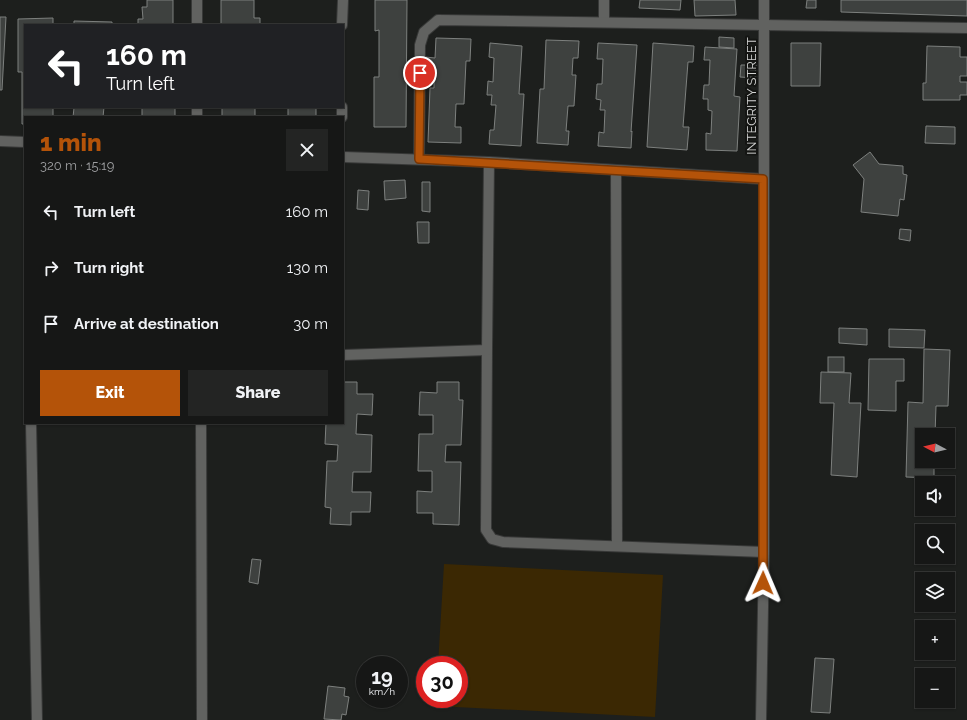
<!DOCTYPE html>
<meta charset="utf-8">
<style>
:root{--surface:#161716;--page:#232423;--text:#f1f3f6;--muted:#9e9fa1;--line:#353635;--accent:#b45309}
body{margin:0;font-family:Raleway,sans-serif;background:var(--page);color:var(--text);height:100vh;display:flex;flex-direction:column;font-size:15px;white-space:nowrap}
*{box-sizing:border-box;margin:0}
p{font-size:13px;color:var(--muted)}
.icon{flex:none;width:22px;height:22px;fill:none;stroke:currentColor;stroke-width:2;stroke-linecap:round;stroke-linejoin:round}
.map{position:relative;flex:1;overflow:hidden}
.drawer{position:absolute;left:24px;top:116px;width:320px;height:308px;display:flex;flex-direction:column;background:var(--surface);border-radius:0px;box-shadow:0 1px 3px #0004,0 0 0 1px var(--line)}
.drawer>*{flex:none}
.banner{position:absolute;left:24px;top:24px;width:320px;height:84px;border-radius:0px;box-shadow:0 1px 3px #0004,0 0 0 1px var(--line);background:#202124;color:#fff;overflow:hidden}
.needle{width:26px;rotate:277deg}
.controls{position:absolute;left:915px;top:428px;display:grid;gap:8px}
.controls a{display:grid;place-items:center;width:40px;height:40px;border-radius:0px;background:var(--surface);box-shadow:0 1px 3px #0004,0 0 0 1px var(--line);font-size:20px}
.speed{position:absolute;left:356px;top:656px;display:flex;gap:8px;font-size:20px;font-weight:700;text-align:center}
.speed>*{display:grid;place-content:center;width:52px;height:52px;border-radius:50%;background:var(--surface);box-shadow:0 1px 3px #0004,0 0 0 1px var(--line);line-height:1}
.speed small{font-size:10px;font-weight:400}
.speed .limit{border:6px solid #d22;background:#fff;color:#111}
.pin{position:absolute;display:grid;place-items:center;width:34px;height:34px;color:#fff;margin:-17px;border:2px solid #fff;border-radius:50%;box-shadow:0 1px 4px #0007}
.me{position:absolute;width:44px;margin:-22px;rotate:1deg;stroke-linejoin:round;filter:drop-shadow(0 0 3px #0008)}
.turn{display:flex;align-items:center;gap:14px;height:84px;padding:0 16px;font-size:18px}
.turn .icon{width:52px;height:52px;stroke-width:2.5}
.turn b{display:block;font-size:28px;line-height:34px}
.round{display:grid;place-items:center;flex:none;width:42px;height:42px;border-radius:0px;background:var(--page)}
.summary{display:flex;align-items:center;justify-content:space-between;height:68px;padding:0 16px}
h1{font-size:24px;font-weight:800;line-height:30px;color:var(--accent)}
.button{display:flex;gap:8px;margin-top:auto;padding:8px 16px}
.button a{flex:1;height:46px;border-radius:0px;background:var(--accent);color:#fff;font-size:16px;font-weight:800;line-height:46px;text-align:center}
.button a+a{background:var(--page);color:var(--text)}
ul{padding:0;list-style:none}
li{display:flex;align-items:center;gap:12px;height:56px;padding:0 16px}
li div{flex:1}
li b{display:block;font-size:15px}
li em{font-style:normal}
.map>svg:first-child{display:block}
</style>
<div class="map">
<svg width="967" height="720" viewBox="0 0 967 720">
<rect width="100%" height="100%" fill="#1d1f1d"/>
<!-- green -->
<polygon fill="#3b2803" points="444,564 663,575 655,717 436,706 437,699 459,699 459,665 438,665"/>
<!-- building -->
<g fill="#3e413f" stroke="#7d807e">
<polygon points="147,0 173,0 173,25 138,25 138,19 143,19 142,7 147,7"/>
<polygon points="221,0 254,0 254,18 260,18 260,25 221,24"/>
<polygon points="375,0 407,0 406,127 374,127 374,77 379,77 379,30 375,31"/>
<polygon points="640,0 681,0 680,10 639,8"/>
<polygon points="694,0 735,0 736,15 695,16"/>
<polygon points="807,0 816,0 816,8 806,8"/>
<polygon points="841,0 967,0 967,16 841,12"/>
<polygon points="0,17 6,17 2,90 0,90"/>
<polygon points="53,18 53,25 25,25 25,107 53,107 53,117 25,117 25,124 22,124 22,72 18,72 18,19"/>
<polygon points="74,21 112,22 112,25 74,25"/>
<polygon points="719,37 734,38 734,48 719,47"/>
<polygon points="436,38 471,39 470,61 466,61 464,104 456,104 455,127 461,127 461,143 428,142 430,88 434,88 434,67 425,67 425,57 435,58"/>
<polygon points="546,40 579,41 578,58 573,58 572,75 576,75 574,106 568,106 566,131 569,131 568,145 537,143 540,89 544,89"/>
<polygon points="490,43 522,46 519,94 524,94 521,146 489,144 490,130 494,130 496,105 491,105 492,95 487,95 488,81 493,82 494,58 489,57"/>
<polygon points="598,43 637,45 631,132 632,131 631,148 598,146 599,132 604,133 605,110 600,110 601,100 596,99 597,84 602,84 603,59 597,59"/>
<polygon points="653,43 694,46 693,62 688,62 683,127 689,127 687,150 647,147"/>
<polygon points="791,43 821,43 820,86 791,86"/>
<polygon points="927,46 960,47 960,57 967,57 967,76 960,76 960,82 967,82 967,95 960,95 960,100 923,100 923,83 926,83"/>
<polygon points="705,47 737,49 734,96 740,97 737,151 706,150 706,133 711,134 712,111 708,110 708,99 703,99 704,85 709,85 710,60 704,60"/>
<polygon points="741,65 756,65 755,78 740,77"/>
<polygon points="78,107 104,107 103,117 73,117 74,108"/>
<rect x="142" y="107" width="33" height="10"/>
<rect x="222" y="107" width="33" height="10"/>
<polygon points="288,107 316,107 316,117 285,117 288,117"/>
<polygon points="926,126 955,127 955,144 925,143"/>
<polygon points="870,152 879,164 903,166 903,174 907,175 904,200 900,199 898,216 861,212 864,179 853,165"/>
<polygon points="405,180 406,198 385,200 384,181"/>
<polygon points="422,182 430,182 430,212 422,211"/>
<polygon points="358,190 369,191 368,210 357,209"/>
<polygon points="417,222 429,222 429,243 418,243"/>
<polygon points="900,229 911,230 910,241 899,239"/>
<polygon points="839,328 867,329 867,345 839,343"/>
<polygon points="889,329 925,330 924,348 889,347"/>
<polygon points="924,349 950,350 948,406 936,406 935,435 922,435 922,461 934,461 934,478 906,477 908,402 923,403"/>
<rect x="828" y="357" width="16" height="15"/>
<polygon points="869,359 904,359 904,381 896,381 896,411 868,410"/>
<polygon points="821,372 851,373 849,403 861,403 857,477 831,475 834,403 820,403"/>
<polygon points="343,382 357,382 357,394 373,394 372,415 357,414 356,434 372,435 371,472 353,472 352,492 371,492 370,512 351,512 351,525 330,524 331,508 325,507 327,461 337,461 338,445 325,444 326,423 343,423"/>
<polygon points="437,382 459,382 459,400 463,400 461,445 446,445 445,462 461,462 459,525 433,524 433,513 417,513 417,491 432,492 432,471 418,471 419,434 433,434 433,415 419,415 420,392 437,393"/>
<polygon points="252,559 261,560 258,584 249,582"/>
<polygon points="815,658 834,659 830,713 811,712"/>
<polygon points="328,686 345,688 344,696 349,697 346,715 342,714 341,720 324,719"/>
</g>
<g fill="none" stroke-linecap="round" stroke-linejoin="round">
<!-- minor casing -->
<g stroke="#383938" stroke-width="12">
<g id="minor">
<polyline points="197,0 197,25"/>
<polyline points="604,22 604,0"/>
<polyline points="342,25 343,0"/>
<polyline points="197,107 197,117"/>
<polyline points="342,117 342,107"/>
<polyline points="0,141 25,142"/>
<polyline points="343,157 489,162 763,179"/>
<polyline points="419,159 420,45 424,32 438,20 967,28"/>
<polyline points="616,170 617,546"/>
<polyline points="487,350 486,530 492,539 503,542 764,552"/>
<polyline points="343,355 487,350 489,162"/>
<polyline points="31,423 37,720"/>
<polyline points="201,423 202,720"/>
<polyline points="761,720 764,552 764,0"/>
</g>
</g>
<!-- minor -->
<use href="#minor" stroke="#616260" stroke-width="10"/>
</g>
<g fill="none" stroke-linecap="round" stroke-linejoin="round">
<!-- route casing -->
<g stroke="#753606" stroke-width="10">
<polyline id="route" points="420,73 419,159 763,179 763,583"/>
</g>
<!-- route -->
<use href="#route" stroke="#b45309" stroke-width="7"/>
</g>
<g text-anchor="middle" stroke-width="4" stroke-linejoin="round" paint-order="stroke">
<!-- street labels -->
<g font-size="13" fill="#d2d3d2" stroke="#141513">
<text transform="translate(751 96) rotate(-90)" y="5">INTEGRITY STREET</text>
</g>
</g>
</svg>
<div class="controls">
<a><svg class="needle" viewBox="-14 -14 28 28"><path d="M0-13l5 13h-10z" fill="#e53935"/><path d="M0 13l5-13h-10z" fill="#9e9fa1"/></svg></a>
<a><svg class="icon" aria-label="sound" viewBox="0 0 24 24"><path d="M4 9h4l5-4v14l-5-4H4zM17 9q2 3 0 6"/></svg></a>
<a><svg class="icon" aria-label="search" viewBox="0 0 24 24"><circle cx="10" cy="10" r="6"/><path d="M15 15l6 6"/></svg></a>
<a><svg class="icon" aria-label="layers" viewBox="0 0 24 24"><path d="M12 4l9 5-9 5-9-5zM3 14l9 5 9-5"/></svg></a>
<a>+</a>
<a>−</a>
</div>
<div class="speed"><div>19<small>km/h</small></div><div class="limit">30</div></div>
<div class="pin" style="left:420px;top:73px;background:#d93025"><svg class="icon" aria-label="arrive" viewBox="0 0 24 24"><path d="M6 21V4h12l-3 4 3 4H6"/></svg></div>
<svg class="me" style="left:763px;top:583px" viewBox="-20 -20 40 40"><path d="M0-17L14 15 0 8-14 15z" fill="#b45309" stroke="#fff" stroke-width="4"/></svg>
<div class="banner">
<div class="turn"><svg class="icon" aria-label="left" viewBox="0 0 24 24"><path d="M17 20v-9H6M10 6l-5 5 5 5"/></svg><div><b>160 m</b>Turn left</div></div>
</div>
<section class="drawer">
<div class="summary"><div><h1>1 min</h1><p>320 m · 15:19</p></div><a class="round"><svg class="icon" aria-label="close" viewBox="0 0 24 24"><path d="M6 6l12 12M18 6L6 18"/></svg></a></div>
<ul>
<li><svg class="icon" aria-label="left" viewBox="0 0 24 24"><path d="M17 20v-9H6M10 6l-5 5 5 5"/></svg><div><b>Turn left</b></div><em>160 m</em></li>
<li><svg class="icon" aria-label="right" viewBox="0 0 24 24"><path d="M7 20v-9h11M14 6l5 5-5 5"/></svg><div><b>Turn right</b></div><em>130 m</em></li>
<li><svg class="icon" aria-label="arrive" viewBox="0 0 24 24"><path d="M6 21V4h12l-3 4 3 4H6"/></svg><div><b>Arrive at destination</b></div><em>30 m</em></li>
</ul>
<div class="button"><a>Exit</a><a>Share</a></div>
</section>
</div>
